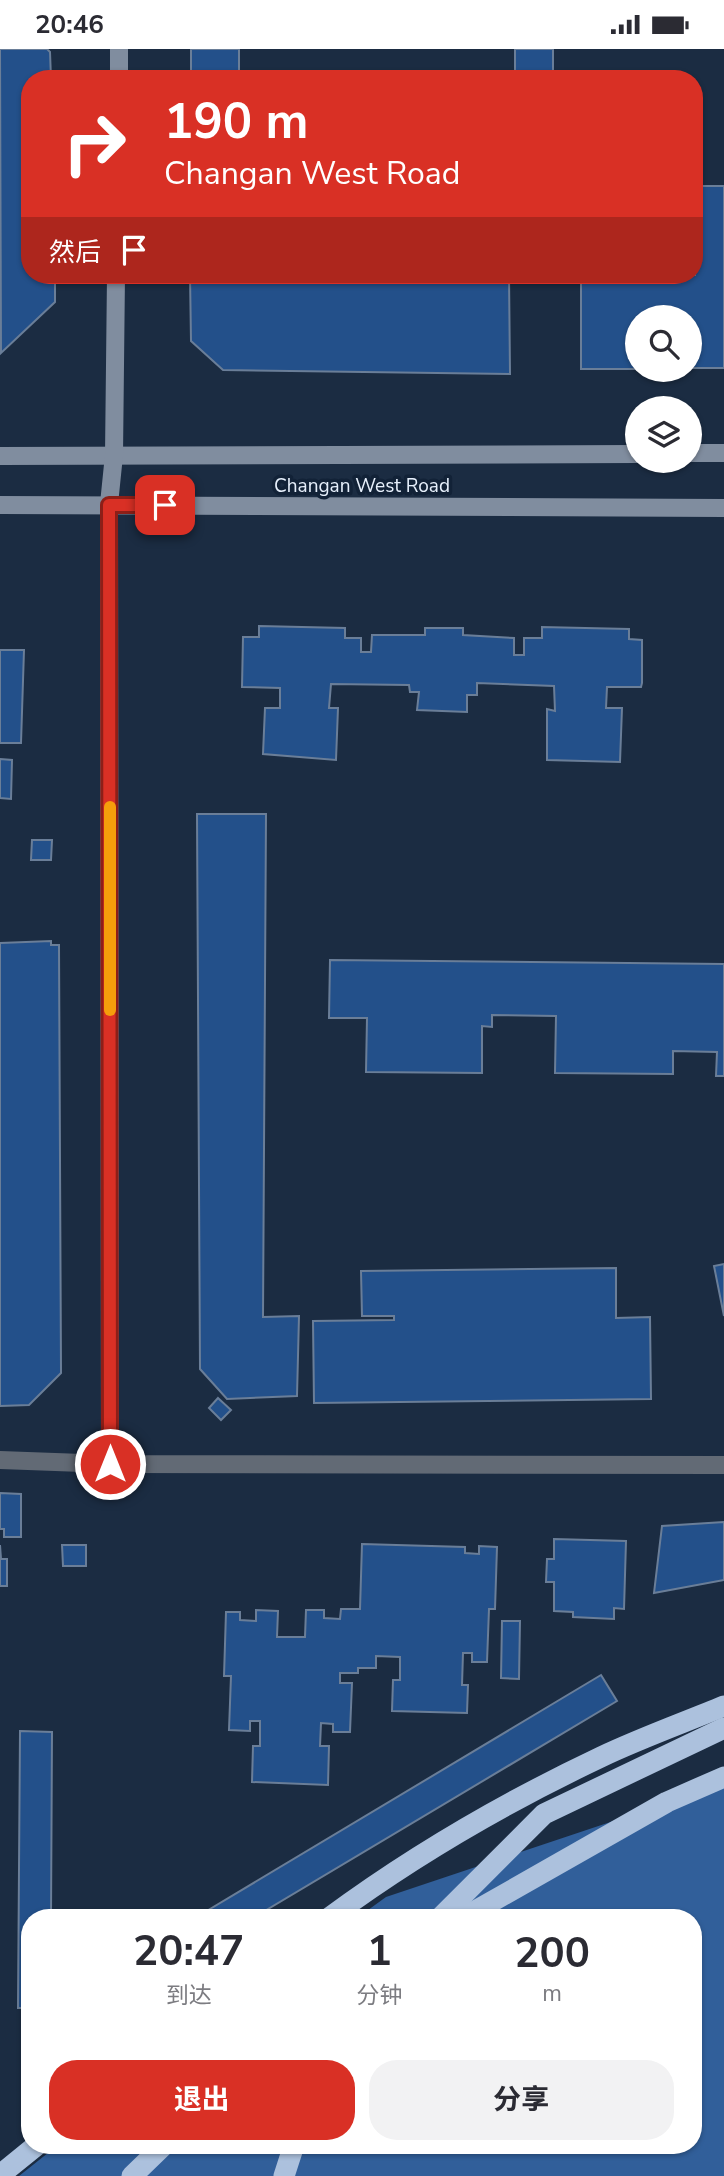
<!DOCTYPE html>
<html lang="zh">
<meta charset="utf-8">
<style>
:root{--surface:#fff;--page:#f2f2f3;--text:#2b2b33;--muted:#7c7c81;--accent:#d93025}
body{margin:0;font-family:"Nunito Sans","Noto Sans SC",sans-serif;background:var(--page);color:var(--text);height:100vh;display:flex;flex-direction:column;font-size:26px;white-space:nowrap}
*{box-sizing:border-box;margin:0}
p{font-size:23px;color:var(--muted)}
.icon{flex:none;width:38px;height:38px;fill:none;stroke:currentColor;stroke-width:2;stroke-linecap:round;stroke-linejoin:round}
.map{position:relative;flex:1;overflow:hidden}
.details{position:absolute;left:21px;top:1860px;width:681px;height:245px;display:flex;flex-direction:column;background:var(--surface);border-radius:28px;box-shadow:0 2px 5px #0004}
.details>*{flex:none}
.banner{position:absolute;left:21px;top:21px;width:682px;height:214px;border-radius:28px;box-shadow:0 2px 5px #0004;background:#d93025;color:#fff;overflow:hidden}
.fabs{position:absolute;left:625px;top:256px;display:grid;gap:14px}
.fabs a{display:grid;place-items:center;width:77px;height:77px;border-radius:50%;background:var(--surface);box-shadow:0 2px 5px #0004;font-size:35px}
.pin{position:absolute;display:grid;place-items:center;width:60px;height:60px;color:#fff;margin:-30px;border-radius:14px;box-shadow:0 4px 10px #0006}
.me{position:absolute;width:77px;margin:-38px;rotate:0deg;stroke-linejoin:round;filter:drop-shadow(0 0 5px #0008)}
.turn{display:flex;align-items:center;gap:24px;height:147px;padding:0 28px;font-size:32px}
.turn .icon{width:91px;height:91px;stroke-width:2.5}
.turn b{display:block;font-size:49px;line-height:60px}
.then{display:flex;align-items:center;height:66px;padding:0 28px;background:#0003;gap:14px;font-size:26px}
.eta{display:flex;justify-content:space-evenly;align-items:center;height:119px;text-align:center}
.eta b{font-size:42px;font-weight:700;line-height:49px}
.action{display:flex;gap:14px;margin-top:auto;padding:14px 28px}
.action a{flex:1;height:80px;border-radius:28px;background:var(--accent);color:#fff;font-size:28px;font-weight:700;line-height:80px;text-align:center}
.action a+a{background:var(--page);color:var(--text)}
.status{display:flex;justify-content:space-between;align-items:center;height:49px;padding:0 35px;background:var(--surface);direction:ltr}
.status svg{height:19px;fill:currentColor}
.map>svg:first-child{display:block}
</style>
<div class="status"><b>20:46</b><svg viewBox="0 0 49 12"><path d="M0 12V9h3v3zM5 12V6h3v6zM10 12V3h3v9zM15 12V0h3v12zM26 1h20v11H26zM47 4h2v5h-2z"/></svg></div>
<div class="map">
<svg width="724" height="2127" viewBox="0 0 724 2127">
<rect width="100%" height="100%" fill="#1b2c42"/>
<!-- forest -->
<polygon fill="#315f9a" points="724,1735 724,2127 19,2127 58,2096 693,2096 693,1869 357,1869 386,1848"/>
<!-- building -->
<g fill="#23508a" stroke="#6a7e98" stroke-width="2">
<polygon points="0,0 47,0 50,3 51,30 30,30 30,226 55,226 55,253 1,304"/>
<rect x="191" y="0" width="48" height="30"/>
<rect x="515" y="0" width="38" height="30"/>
<polygon points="702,137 724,137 724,319 690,319 690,268 637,268 637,320 581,320 581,226 695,226 695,145 702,145"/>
<polygon points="190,226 509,226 510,325 223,321 191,292"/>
<polygon points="259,577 345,579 345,589 361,589 361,603 371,603 372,586 425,586 425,579 463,579 463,586 514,589 514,606 524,606 524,589 542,589 542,578 629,580 629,590 642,591 642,634 641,638 607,638 606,659 622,659 620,713 547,711 547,660 555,662 554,637 477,634 477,646 467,646 467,663 417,661 419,643 410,643 409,636 331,635 329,659 338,659 336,711 263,705 265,659 280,659 280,639 242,638 243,588 259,588"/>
<polygon points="0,601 24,601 21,694 0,694"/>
<polygon points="0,710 12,711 11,750 0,749"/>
<polygon points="197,765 266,765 263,1268 299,1267 297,1347 227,1350 200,1320"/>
<polygon points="32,791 52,791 51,811 31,811"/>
<polygon points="51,892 51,896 59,896 61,1324 29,1356 0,1357 0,894"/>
<polygon points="330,911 724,915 724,1027 716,1027 717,1003 673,1002 673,1025 555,1024 556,967 492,966 492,978 482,977 482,1024 366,1023 367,969 329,969"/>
<polygon points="724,1215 724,1267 714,1217"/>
<polygon points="616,1219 616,1269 650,1268 651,1350 314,1354 313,1272 394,1271 394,1267 362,1267 361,1222"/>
<polygon points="218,1349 231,1361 221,1371 209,1359"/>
<polygon points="0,1444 21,1445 21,1488 4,1488 4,1480 0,1480"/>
<polygon points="724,1473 724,1531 654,1544 662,1477"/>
<polygon points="554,1490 626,1492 624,1560 614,1559 614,1570 573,1568 573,1563 554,1562 554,1533 546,1533 547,1510 554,1510"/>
<polygon points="362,1495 465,1498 465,1504 479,1505 479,1497 497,1498 495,1560 489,1560 487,1613 472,1613 472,1604 463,1604 462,1636 468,1636 467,1664 392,1662 393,1631 400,1631 400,1608 376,1607 376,1619 358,1619 358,1624 340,1624 340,1634 352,1634 350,1683 333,1683 333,1675 321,1674 320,1697 329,1697 328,1736 252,1733 253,1697 260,1697 260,1672 250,1672 250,1682 229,1681 231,1627 224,1627 226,1563 240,1563 240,1571 256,1572 256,1561 278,1562 277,1588 305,1588 306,1561 324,1561 324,1569 340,1570 341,1560 360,1560"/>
<polygon points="0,1496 1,1510 7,1510 7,1537 0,1537"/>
<polygon points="62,1496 86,1496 86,1517 63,1517"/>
<polygon points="502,1572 520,1572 519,1630 501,1629"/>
<polygon points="601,1626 617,1652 253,1869 202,1869 200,1866"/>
<polygon points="20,1682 52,1683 51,1869 30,1869 30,1959 18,1959"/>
</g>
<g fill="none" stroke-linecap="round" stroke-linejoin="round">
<!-- street -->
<polyline stroke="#626a75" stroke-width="18" points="0,1411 110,1415 724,1416"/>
<!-- secondary -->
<g stroke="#808d9f" stroke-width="18">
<polyline points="119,30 119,0"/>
<polyline points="690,404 724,404"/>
<polyline points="0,407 637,405"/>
<polyline points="0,456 724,459"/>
<polyline points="110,1415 109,455 114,406 116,226"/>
</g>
<!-- highway -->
<g stroke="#acc1dd" stroke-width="21">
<path d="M329 1869C413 1807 506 1753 601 1708 641 1689 683 1674 724 1657"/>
<polyline points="440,1869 544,1765 724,1679"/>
<polyline points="463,1869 667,1753 724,1728"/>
<polyline points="0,2126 37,2096"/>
<polyline points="132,2127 164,2096"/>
<polyline points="284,2127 294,2096"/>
</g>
</g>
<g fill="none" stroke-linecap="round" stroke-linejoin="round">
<!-- route casing -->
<g stroke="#8d1f18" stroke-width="18">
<polyline id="route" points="110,1415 109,456 165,456"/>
</g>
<!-- route -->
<use href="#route" stroke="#d93025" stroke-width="12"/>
<!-- slow -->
<polyline stroke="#f59e0b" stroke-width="12" points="110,758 110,961"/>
</g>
<g text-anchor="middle" stroke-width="7" stroke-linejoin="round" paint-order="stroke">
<!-- street labels -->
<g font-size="19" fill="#e7f0fc" stroke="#122237">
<text x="362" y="443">Changan West Road</text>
</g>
</g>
</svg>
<div class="fabs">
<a><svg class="icon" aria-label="search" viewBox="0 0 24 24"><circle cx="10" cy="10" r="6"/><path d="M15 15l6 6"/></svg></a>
<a><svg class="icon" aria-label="layers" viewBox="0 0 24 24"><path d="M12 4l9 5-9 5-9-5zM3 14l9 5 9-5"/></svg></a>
</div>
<div class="pin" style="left:165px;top:456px;background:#d93025"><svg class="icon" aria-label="arrive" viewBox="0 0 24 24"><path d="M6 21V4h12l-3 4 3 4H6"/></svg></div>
<svg class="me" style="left:110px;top:1415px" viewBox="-20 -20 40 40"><circle r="17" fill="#d93025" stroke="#fff" stroke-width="3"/><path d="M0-11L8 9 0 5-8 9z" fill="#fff"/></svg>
<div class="banner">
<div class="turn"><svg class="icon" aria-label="right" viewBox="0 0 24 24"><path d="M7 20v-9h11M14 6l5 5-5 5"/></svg><div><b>190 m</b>Changan West Road</div></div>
<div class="then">然后<svg class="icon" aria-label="arrive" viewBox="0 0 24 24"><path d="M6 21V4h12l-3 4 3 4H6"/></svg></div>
</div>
<section class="details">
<div class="eta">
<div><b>20:47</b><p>到达</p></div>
<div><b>1</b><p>分钟</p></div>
<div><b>200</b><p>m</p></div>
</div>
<div class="action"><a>退出</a><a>分享</a></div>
</section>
</div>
